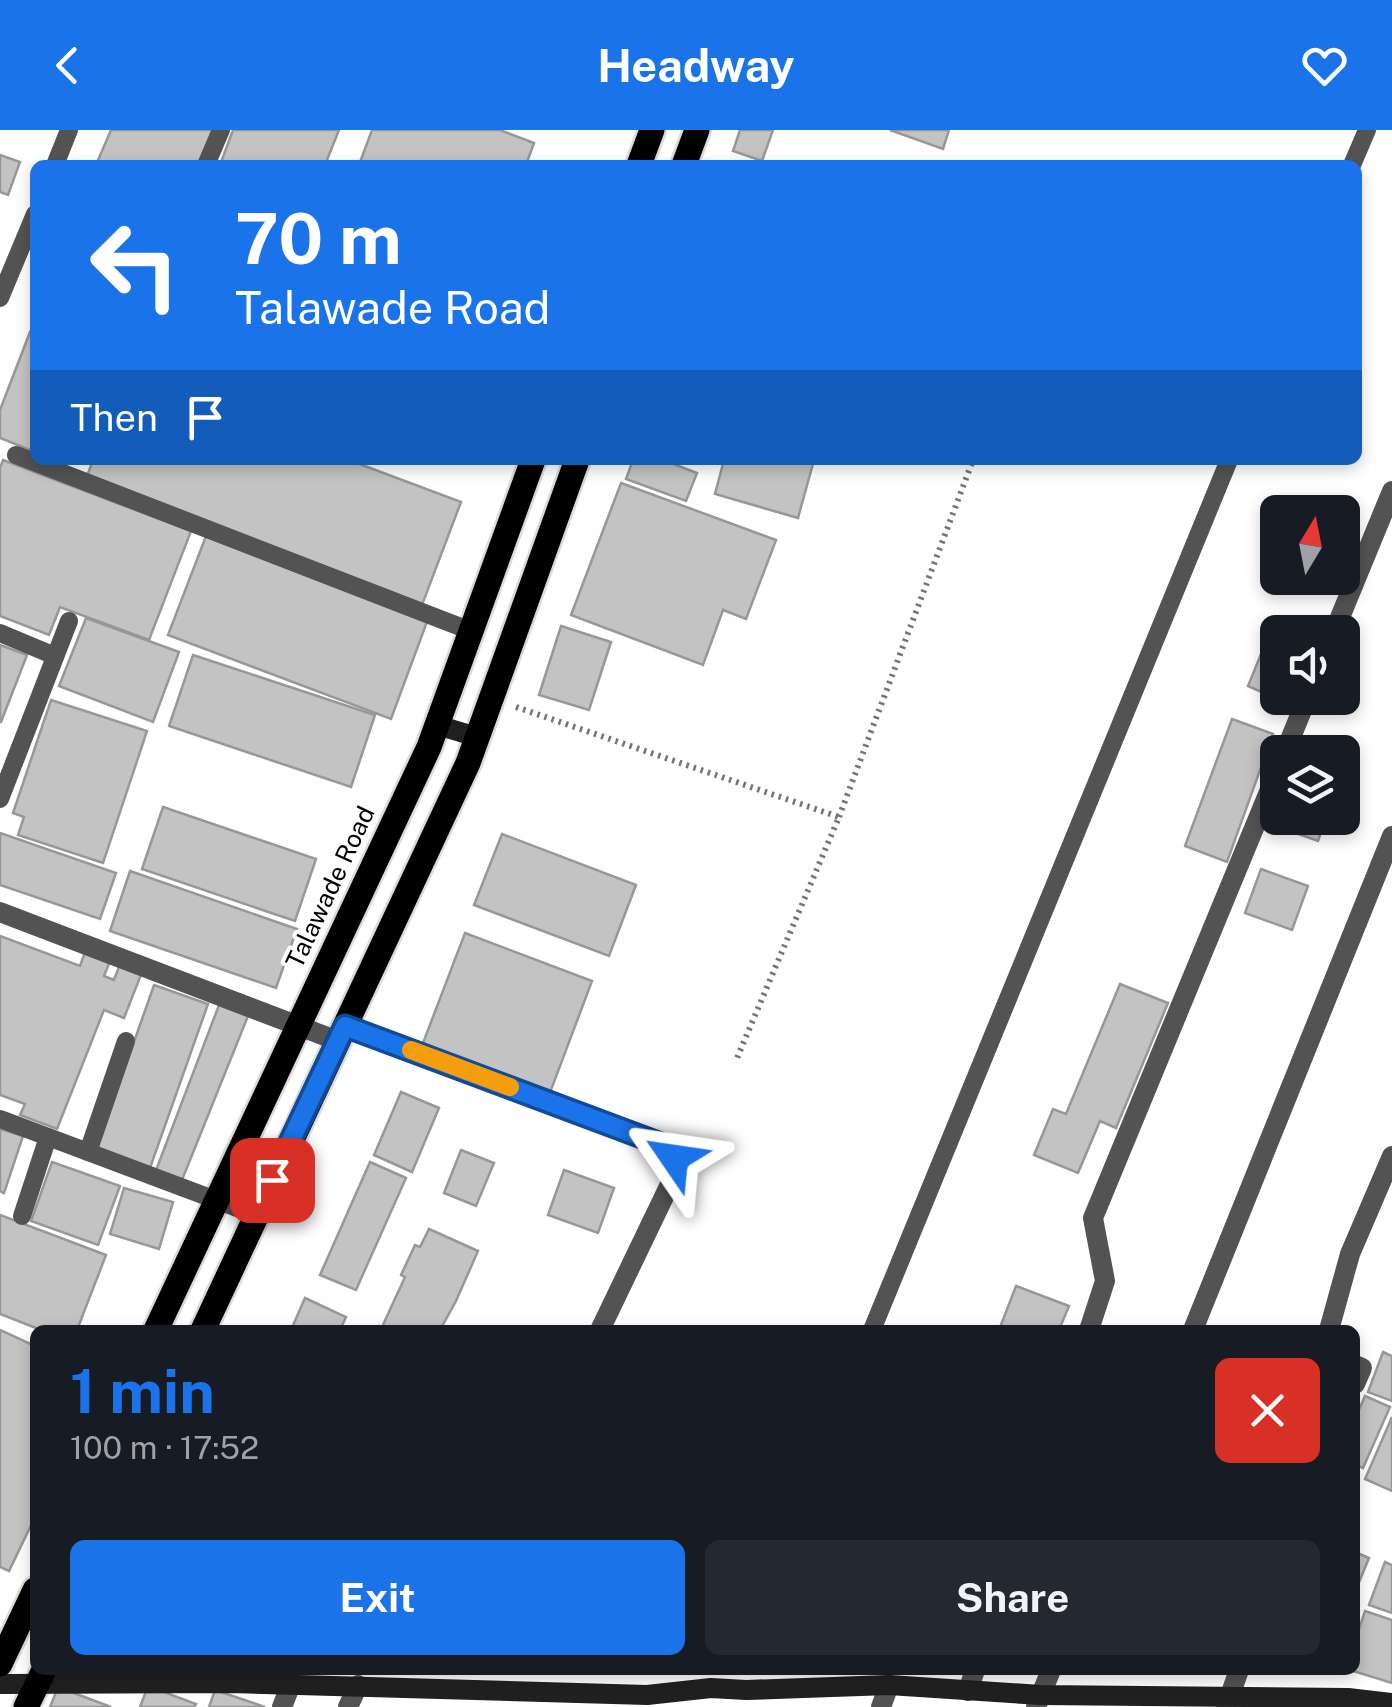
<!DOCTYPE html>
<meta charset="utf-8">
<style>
:root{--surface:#171b24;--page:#242831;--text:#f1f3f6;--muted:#9ea1a6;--accent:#1a73e8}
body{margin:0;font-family:"Public Sans",sans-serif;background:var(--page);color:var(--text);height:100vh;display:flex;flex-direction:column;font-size:38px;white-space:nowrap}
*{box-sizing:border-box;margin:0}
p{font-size:32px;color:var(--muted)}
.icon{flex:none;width:55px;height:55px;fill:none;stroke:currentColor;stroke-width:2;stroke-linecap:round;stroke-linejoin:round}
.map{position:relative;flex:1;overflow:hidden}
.drawer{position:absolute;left:30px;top:1195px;width:1330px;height:350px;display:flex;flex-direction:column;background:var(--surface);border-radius:15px;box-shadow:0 5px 15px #0003}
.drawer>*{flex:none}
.hud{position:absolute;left:30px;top:30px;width:1332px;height:305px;border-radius:15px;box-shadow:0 5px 15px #0003;background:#1a73e8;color:#fff;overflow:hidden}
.needle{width:65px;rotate:10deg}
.buttons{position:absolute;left:1260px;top:365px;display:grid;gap:20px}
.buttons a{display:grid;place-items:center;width:100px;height:100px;border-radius:15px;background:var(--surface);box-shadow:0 5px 15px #0003;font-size:50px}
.pin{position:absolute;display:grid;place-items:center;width:85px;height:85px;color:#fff;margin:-42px;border-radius:20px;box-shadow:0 5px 15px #0006}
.me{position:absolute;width:110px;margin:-55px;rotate:302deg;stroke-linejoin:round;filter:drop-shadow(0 0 8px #0008)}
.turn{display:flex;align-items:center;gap:35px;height:210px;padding:0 40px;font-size:45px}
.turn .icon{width:130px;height:130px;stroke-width:2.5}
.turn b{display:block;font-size:70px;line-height:85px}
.then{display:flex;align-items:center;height:95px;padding:0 40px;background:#0003;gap:20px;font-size:38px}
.round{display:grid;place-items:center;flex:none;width:105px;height:105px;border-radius:15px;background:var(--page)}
.head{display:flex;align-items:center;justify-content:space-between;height:170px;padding:0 40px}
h1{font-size:60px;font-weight:700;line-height:75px;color:var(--accent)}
.action{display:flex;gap:20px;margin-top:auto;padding:20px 40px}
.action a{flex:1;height:115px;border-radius:15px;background:var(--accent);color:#fff;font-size:40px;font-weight:700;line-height:115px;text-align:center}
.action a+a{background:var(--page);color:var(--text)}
header{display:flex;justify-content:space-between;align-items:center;height:130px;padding:0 40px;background:var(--accent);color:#fff;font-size:45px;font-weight:700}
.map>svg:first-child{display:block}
</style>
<header><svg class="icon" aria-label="back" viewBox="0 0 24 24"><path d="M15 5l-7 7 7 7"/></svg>Headway<svg class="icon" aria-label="heart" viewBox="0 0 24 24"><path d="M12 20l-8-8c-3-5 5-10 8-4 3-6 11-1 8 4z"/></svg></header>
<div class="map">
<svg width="1392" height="1577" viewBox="0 0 1392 1577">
<rect width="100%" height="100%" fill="#fff"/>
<!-- building -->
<g fill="#c3c3c3" stroke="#979797" stroke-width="2.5">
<polygon points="111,0 213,0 198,35 96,35"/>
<polygon points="233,0 339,0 325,35 220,35"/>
<polygon points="372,0 500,0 534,13 526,35 359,35"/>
<polygon points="740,0 773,0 762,31 733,21"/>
<polygon points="890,0 949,0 943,19"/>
<polygon points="0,25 20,32 8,65 0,62"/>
<polygon points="30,202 35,204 35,322 0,308 0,280"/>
<polygon points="3,330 191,401 149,510 60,477 49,505 0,486 0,338"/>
<polygon points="93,330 349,330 461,372 422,475 86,349"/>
<polygon points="633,330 663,330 697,343 686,371 626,349"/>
<polygon points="724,330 814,330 798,388 715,364"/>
<polygon points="621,353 776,410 746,489 723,480 703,535 571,485"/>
<polygon points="206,406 428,489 391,589 168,505"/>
<polygon points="86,488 179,522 153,592 59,556"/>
<polygon points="561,496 611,512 589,580 539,565"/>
<polygon points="0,515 27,525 1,592 0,592"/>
<polygon points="1263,519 1278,525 1278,568 1295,568 1291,575 1248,556"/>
<polygon points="193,525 375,585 351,657 169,596"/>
<polygon points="51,570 147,601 103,733 18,705 24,687 13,683"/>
<polygon points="1232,589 1273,604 1227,732 1185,716"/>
<polygon points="163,677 316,729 295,791 142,739"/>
<polygon points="1288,688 1326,688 1318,711 1284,699"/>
<polygon points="0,703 116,743 100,789 0,755"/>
<polygon points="502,704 636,755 609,826 474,775"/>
<polygon points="1261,739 1308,756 1292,800 1245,783"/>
<polygon points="130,741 297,799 276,858 110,801"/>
<polygon points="465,803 592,851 548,968 420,921"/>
<polygon points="0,806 80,836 85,822 110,831 104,846 114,850 120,834 142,842 124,888 104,880 57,999 20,985 25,974 0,965"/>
<polygon points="1120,854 1168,873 1116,998 1100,991 1078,1043 1034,1025 1053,979 1066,984"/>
<polygon points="154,855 208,874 150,1038 96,1020"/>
<polygon points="219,875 248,886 182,1050 155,1043"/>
<polygon points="401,962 439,978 412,1042 374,1025"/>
<polygon points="0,999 23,1006 4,1063 0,1061"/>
<polygon points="461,1020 494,1033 476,1076 444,1063"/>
<polygon points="52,1032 120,1056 98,1115 31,1091"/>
<polygon points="370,1032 406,1048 356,1160 320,1145"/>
<polygon points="564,1040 614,1058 598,1103 548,1085"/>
<polygon points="124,1058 173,1072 159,1119 110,1104"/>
<polygon points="0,1085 106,1125 77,1200 41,1200 0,1184"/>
<polygon points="429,1099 478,1121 456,1171 440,1200 377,1200 379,1196 382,1197 405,1147 401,1145 415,1115 420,1117"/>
<polygon points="1016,1156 1069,1176 1059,1200 999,1200"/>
<polygon points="305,1168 346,1187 340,1200 291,1200"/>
<polygon points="0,1200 35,1216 35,1387 9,1441 0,1437"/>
<polygon points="1383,1222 1392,1226 1392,1271 1368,1262"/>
<polygon points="1365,1266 1390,1277 1363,1338 1355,1334 1355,1289"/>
<polygon points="1392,1287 1392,1361 1365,1349"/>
<polygon points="1355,1422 1369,1428 1355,1462"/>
<polygon points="1385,1432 1392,1435 1392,1483 1369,1475"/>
<polygon points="1365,1481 1392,1490 1392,1553 1350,1540 1355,1540 1355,1511"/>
<polygon points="148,1556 196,1574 194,1577 140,1577"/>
<polygon points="58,1557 111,1577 50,1577"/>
<polygon points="215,1560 265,1577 209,1577"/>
</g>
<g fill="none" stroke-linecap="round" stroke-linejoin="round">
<!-- primary casing -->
<g stroke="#dbdbdb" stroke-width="30">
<g id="primary">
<polyline points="639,35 652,0"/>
<polyline points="684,35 697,0"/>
<polyline points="156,1200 429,617 533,330"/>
<polyline points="203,1200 468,633 577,330"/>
<polyline points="0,1534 35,1460"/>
<polyline points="26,1577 44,1540"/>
</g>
</g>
<!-- path -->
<g stroke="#757575" stroke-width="6" stroke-dasharray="2.5 5" stroke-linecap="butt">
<polyline points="516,577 839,687 737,928"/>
<polyline points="839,687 973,330"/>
</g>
<!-- lane -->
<g stroke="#535353" stroke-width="18">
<polyline points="55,35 69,0"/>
<polyline points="206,35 221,0"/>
<polyline points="1352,35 1367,0"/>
<polyline points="0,168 35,84"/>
<polyline points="16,325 471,501"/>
<polyline points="0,503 55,526"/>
<polyline points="0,669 69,491"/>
<polyline points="0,989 256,1085"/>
<polyline points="88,1022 126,911"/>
<polyline points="22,1086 48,1007"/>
<polyline points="872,1200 1229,330"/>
</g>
<!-- street -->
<g stroke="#535353" stroke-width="20">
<polyline points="1334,502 1392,361"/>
<polyline points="1285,622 1307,568"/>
<polyline points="0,782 338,911"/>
<polyline points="345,896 666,1016 673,1028 673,1048 600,1200"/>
<polyline points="1089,1200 1105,1151 1093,1088 1278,640"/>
<polyline points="1193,1200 1392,706"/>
<polyline points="1329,1200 1350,1124 1392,1026"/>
<polyline points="1355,1235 1362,1238 1355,1254"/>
<polyline points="968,1561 975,1540"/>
<polyline points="282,1577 291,1554"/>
<polyline points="348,1577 358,1555"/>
<polyline points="881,1577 889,1555"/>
<polyline points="1036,1577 1051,1540"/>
<polyline points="1226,1577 1239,1540"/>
</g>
<!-- secondary -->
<g stroke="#202020" stroke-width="20">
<polyline points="437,595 477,607"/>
<polyline points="0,1554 231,1553 647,1565 711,1558 746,1560 889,1555 1041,1565 1348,1568 1392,1573"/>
</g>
<!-- primary -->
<use href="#primary" stroke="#000" stroke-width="25"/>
</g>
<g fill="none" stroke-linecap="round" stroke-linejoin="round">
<!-- route casing -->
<g stroke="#114b97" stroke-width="25">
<polyline id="route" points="272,1050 345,896 666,1016 674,1028"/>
</g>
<!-- route -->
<use href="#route" stroke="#1a73e8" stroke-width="18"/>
<!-- slow -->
<polyline stroke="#f59e0b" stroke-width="18" points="411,920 510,957"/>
</g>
<g text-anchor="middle" stroke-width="8" stroke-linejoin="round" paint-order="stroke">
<!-- street labels -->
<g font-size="25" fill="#000" stroke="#fff">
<text transform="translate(330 757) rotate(-65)" y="9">Talawade Road</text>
</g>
</g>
</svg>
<div class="buttons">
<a><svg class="needle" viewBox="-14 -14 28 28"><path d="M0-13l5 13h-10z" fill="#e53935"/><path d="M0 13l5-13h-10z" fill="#9ea1a6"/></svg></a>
<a><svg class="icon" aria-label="sound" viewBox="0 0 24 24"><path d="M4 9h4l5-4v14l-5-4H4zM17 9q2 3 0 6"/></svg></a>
<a><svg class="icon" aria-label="layers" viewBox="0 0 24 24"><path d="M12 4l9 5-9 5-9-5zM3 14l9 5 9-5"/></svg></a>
</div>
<div class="pin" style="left:272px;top:1050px;background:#d93025"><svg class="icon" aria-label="arrive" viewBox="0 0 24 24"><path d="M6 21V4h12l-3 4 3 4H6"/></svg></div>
<svg class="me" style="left:674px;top:1028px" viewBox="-20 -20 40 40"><path d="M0-17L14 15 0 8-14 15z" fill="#1a73e8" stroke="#fff" stroke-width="4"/></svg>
<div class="hud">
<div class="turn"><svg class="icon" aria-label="left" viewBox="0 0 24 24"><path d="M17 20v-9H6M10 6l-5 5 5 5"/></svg><div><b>70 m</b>Talawade Road</div></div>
<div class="then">Then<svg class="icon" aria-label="arrive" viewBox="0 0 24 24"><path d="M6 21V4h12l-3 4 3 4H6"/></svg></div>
</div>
<section class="drawer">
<div class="head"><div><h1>1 min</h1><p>100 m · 17:52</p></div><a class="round" style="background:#d93025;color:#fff"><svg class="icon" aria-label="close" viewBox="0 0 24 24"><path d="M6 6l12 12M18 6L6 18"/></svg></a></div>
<div class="action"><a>Exit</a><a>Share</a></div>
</section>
</div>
